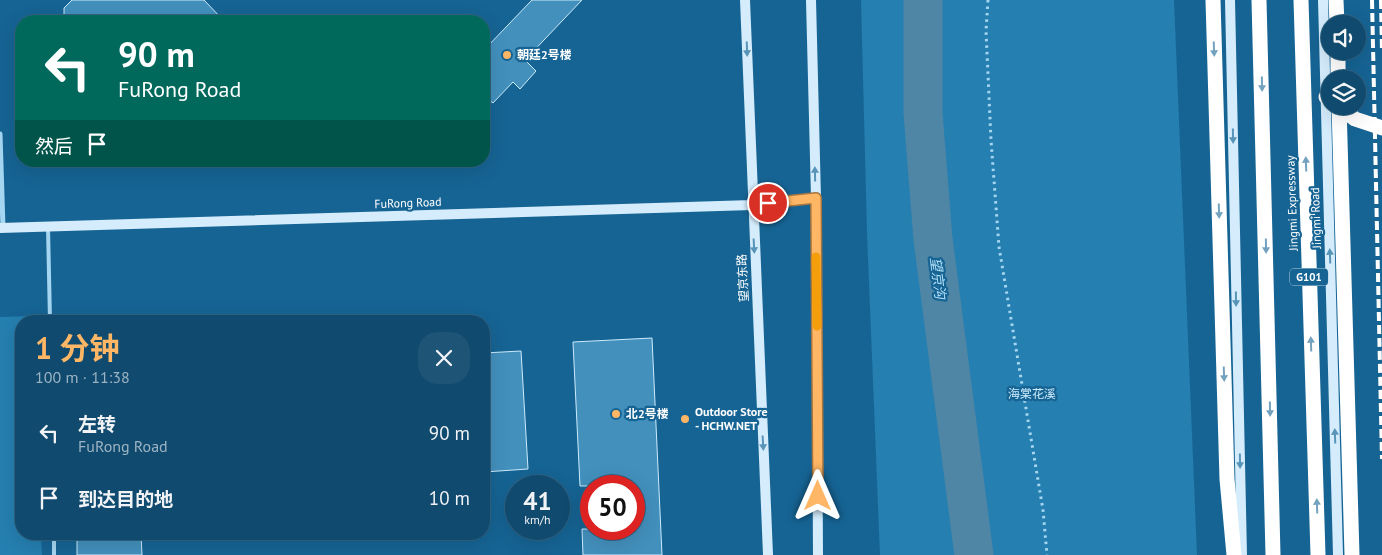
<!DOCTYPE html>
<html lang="zh">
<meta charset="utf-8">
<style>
:root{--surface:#104b6f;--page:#1e5577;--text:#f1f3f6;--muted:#9cb3c3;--line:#306382;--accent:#ffb665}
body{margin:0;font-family:"PT Sans","Noto Sans SC",sans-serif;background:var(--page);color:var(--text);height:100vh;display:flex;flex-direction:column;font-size:19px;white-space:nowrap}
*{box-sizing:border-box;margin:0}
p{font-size:16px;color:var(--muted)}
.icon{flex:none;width:28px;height:28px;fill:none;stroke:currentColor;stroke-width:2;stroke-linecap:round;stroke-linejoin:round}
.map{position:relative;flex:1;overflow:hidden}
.details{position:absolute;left:15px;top:315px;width:475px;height:225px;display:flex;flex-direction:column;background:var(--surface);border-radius:20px;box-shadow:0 5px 20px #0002,0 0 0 1px var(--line)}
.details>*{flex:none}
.top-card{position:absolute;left:15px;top:15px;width:475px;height:152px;border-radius:20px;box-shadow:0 5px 20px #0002,0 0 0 1px var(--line);background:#00695c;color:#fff;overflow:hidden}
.controls{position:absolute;left:1321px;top:15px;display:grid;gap:10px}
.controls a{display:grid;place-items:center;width:45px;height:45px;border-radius:50%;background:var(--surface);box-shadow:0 5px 20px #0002,0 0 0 1px var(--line);font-size:25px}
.speed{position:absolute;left:505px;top:475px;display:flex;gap:10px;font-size:25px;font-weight:700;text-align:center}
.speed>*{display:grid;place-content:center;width:65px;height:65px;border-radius:50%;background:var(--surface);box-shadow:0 5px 20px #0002,0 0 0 1px var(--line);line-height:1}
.speed small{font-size:12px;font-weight:400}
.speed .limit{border:8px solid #d22;background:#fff;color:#111}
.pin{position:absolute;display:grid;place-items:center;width:42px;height:42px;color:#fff;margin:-21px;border:2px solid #fff;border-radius:50%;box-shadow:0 1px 5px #0007}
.me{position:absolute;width:55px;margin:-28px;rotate:0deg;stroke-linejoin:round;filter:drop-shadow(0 0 4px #0008)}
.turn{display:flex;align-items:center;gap:18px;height:105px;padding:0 20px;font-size:22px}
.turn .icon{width:65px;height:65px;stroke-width:2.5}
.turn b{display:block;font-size:35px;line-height:42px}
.then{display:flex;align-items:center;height:48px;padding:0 20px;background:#0003;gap:10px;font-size:19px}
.round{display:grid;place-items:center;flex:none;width:52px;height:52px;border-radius:20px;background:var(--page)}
.overview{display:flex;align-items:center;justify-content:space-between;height:85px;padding:0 20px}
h1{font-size:30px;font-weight:700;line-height:38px;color:var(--accent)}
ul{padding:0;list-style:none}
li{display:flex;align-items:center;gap:15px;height:65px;padding:0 20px}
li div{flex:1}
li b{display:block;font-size:19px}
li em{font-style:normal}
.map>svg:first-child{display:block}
</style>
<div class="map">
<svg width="1382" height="555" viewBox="0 0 1382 555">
<rect width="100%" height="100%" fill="#166494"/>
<!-- green -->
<g fill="#257fb0">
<polygon points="861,0 1174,0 1197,555 880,555 867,233"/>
<polygon points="34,316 34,321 21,321 21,534 41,534 42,555 0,555 0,317"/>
</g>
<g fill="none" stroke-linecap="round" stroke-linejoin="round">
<!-- river -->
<polyline stroke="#4f86a6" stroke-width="39" points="923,0 923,113 933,239 974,555"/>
</g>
<!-- building -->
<g fill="#4390bd" stroke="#ccebfc">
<polygon points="72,0 204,0 224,21 119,19 116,21 64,21 64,8"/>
<polygon points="532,0 582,0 525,60 536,71 520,89 513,82 493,103 484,96 484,50"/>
<polygon points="652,338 662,555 583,555 582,529 634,529 634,486 580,486 573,342"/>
<polygon points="521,351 528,469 484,472 484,353"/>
<polygon points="77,534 141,534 142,555 77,555"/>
</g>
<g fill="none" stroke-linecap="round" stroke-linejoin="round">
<!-- path -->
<polyline stroke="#a5d6f1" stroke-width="3" stroke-dasharray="2.5 4" stroke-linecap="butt" points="988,0 986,31 991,140 999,247 1043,510 1047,555"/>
<!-- lane -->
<g stroke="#a5d6f1" stroke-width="4">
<polyline points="48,227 50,321"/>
<polyline points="54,534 54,555"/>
</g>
<!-- street -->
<polyline stroke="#a5d6f1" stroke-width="5" points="0,134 3,228"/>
<!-- secondary -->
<g stroke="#d4ecfc" stroke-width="10">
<polyline points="745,0 768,555"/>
<polyline points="811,0 816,198 818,555"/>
<polyline points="1230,0 1242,555"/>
<polyline points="1323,0 1338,555"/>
<polyline points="0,228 752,205 816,198"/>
</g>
<!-- highway -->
<g stroke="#fff" stroke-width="15">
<polyline points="1213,0 1227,479 1234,555"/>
<polyline points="1259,0 1273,555"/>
<polyline points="1301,0 1318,555"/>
<polyline points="1336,0 1337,24"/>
<polyline points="1338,51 1338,79"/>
<polyline points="1326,97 1330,100"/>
<polyline points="1338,106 1355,119 1382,128"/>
<polyline points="1339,106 1352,555"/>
</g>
<!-- rail -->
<g stroke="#fff" stroke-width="4" stroke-dasharray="9 4" stroke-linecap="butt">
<polyline points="1372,0 1382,459"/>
<polyline points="1381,0 1382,52"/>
</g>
</g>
<!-- one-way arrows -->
<defs><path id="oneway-solid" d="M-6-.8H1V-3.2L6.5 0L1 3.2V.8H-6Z" transform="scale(1.25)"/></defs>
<g fill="#5894b8">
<use href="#oneway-solid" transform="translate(747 49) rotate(88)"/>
<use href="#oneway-solid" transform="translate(1233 136) rotate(89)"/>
<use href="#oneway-solid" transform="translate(815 174) rotate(-91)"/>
<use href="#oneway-solid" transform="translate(754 246) rotate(87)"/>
<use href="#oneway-solid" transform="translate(1330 256) rotate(-92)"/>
<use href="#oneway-solid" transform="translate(1236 299) rotate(89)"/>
<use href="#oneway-solid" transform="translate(1335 436) rotate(-92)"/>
<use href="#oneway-solid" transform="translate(763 443) rotate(87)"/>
<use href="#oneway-solid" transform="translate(1240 461) rotate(89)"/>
</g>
<g fill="#73a2bf">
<use href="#oneway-solid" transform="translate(1214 49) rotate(88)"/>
<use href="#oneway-solid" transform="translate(1262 84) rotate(89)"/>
<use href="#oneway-solid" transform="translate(1306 164) rotate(-92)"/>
<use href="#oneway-solid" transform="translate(1219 211) rotate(88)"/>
<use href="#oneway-solid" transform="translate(1266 246) rotate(89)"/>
<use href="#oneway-solid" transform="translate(1311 344) rotate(-92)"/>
<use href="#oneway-solid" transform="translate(1224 374) rotate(88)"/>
<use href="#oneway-solid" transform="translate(1270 409) rotate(89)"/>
<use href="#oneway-solid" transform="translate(1317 506) rotate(-92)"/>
</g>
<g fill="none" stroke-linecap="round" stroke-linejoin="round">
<!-- route casing -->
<g stroke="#a67642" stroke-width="12">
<polyline id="route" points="768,203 816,198 818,496"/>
</g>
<!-- route -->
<use href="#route" stroke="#ffb665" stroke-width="9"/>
<!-- slow -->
<polyline stroke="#f59e0b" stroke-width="9" points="816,257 817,326"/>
</g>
<!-- markers -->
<g fill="#ffb665" stroke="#166494" stroke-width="2">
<circle cx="507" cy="55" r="5"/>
<circle cx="616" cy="414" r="5"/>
<circle cx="685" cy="419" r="5"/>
</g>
<g text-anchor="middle" stroke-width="4.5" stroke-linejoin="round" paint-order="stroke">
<!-- shield labels -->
<rect fill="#166494" stroke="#b9d0df" stroke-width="1" x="1290" y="268.5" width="38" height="17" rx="4"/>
<g font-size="11" font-weight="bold" fill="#fff">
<text x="1309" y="281">G101</text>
</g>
<!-- poi labels -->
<g font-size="12" font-weight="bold" fill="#fff" stroke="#166494" text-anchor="start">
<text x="517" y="59">朝廷2号楼</text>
<text x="695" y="416">Outdoor Store<tspan x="695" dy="14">- HCHW.NET</tspan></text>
<text x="626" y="418">北2号楼</text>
</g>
<!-- street labels -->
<g font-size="12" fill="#fff" stroke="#166494">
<text transform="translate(408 203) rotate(-2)" y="4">FuRong Road</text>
<text transform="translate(1292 203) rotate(-92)" y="4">Jingmi Expressway</text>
<text transform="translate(1316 218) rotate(-92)" y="4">Jingmi Road</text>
<text transform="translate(743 278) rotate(-93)" y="4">望京东路</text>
</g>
<!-- park labels -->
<g font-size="12" fill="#ccebfc" stroke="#166494">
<text x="1032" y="398">海棠花溪</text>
</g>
<!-- water labels -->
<g font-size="14" font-style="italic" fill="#b2dff8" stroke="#166494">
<text transform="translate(938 278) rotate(83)" y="5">望京沟</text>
</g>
</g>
</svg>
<div class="controls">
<a><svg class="icon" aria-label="sound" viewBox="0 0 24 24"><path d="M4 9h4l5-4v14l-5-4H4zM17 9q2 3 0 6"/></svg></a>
<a><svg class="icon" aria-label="layers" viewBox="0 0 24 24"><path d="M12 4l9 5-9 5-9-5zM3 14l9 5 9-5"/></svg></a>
</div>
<div class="speed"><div>41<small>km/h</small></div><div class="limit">50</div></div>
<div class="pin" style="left:768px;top:203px;background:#d93025"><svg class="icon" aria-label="arrive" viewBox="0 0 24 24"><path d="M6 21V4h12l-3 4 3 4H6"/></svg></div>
<svg class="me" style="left:818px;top:496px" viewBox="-20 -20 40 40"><path d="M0-17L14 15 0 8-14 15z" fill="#ffb665" stroke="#fff" stroke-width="4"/></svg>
<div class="top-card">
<div class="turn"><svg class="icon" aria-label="left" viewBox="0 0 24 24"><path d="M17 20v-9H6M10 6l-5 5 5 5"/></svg><div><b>90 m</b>FuRong Road</div></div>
<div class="then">然后<svg class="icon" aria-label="arrive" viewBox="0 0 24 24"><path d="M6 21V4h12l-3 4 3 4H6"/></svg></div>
</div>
<section class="details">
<div class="overview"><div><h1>1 分钟</h1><p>100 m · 11:38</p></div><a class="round"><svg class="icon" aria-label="close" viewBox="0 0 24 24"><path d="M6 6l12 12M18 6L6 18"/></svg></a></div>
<ul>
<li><svg class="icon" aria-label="left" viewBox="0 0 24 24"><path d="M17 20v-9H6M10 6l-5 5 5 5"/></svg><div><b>左转</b><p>FuRong Road</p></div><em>90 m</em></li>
<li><svg class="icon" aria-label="arrive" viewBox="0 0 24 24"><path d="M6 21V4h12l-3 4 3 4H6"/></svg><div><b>到达目的地</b></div><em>10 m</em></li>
</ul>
</section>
</div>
